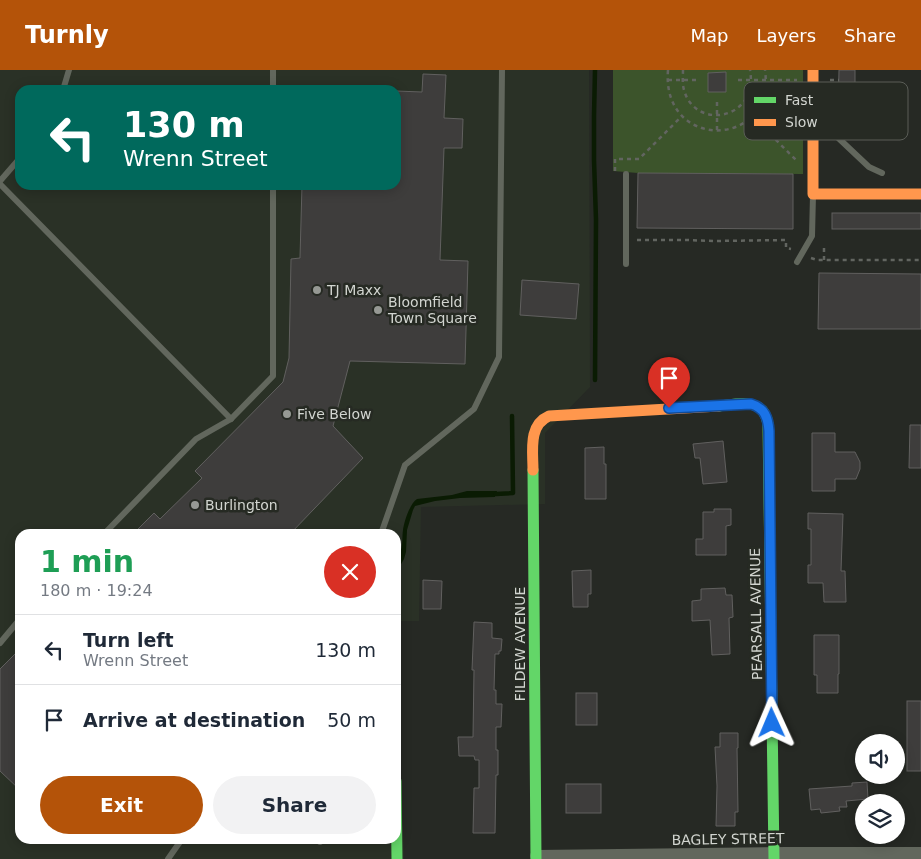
<!DOCTYPE html>
<meta charset="utf-8">
<style>
:root{--surface:#fff;--page:#f2f2f3;--text:#1f2937;--muted:#747a83;--line:#e0e1e3;--accent:#b45309}
body{margin:0;font-family:"DejaVu Sans",sans-serif;background:var(--page);color:var(--text);height:100vh;display:flex;flex-direction:column;font-size:19px;white-space:nowrap}
*{box-sizing:border-box;margin:0}
p{font-size:16px;color:var(--muted)}
.icon{flex:none;width:28px;height:28px;fill:none;stroke:currentColor;stroke-width:2;stroke-linecap:round;stroke-linejoin:round}
.map{position:relative;flex:1;overflow:hidden}
.side{position:absolute;left:15px;top:459px;width:386px;height:315px;display:flex;flex-direction:column;background:var(--surface);border-radius:15px;box-shadow:0 2px 12px #0003}
.side>*{flex:none}
.top-card{position:absolute;left:15px;top:15px;width:386px;height:105px;border-radius:15px;box-shadow:0 2px 12px #0003;background:#00695c;color:#fff;overflow:hidden}
.tools{position:absolute;left:855px;top:664px;display:grid;gap:10px}
.tools a{display:grid;place-items:center;width:50px;height:50px;border-radius:50%;background:var(--surface);box-shadow:0 2px 12px #0003;font-size:25px}
.pin{position:absolute;display:grid;place-items:center;width:42px;height:42px;color:#fff;margin:-51px -21px;border-radius:50% 50% 50% 0;rotate:-45deg;box-shadow:0 0 5px #0007}
.pin .icon{rotate:45deg}
.me{position:absolute;width:55px;margin:-28px;rotate:359deg;stroke-linejoin:round;filter:drop-shadow(0 0 4px #0008)}
.turn{display:flex;align-items:center;gap:18px;height:105px;padding:0 25px;font-size:22px}
.turn .icon{width:65px;height:65px;stroke-width:2.5}
.turn b{display:block;font-size:35px;line-height:42px}
.round{display:grid;place-items:center;flex:none;width:52px;height:52px;border-radius:26px;background:var(--page)}
.headline{display:flex;align-items:center;justify-content:space-between;height:85px;padding:0 25px}
h1{font-size:30px;font-weight:800;line-height:38px;color:#1e9e55}
.button{display:flex;gap:10px;margin-top:auto;padding:10px 25px}
.button a{flex:1;height:58px;border-radius:30px;background:var(--accent);color:#fff;font-size:20px;font-weight:800;line-height:58px;text-align:center}
.button a+a{background:var(--page);color:var(--text)}
ul{padding:0;list-style:none}
li{display:flex;align-items:center;gap:15px;height:70px;padding:0 25px;border-top:1px solid var(--line)}
li div{flex:1}
li b{display:block;font-size:19px}
li em{font-style:normal}
header{display:flex;align-items:center;gap:30px;box-sizing:border-box;height:70px;padding:0 25px;background:var(--accent);color:#fff}
header strong{font-size:24px}
nav{display:flex;gap:28px;margin-inline-start:auto;font-size:18px}
.map>svg:first-child{display:block}
</style>
<header>
<strong>Turnly</strong>
<nav><a>Map</a><a>Layers</a><a>Share</a></nav>
</header>
<div class="map">
<svg width="921" height="789" viewBox="0 0 921 789">
<rect width="100%" height="100%" fill="#262924"/>
<!-- built -->
<path fill="#2a3126" fill-rule="evenodd" d="M0 0H589L590 317 545 363V434L421 437 419 551H400L399 641 404 789H0ZM20 20H396V115H20ZM20 464H396V769H20Z"/>
<!-- green -->
<polygon fill="#3c542b" points="613,0 803,0 803,104 638,103 613,101"/>
<!-- water -->
<path fill="#0a1b03" d="M467 421H497L495 427 460 428 435 431 415 436 413 440 407 460 406 482 404 489 396 503C396 492 400 489 401 480 403 473 402 467 403 460 404 452 410 433 417 429L452 425Z"/>
<g fill="none" stroke-linecap="round" stroke-linejoin="round">
<!-- stream -->
<g stroke="#0a1b03" stroke-width="4.5">
<polyline points="595,310 596,150 594,90 594,46 595,0"/>
<polyline points="496,424 513,423 512,346"/>
</g>
</g>
<!-- building -->
<g fill="#3e3d3c" stroke="#61605f">
<polygon points="839,0 855,0 855,42 838,42"/>
<polygon points="726,2 726,22 708,22 708,3"/>
<polygon points="423,4 446,5 444,48 463,49 462,78 444,78 440,190 468,191 465,294 350,291 333,356 363,388 290,464 133,464 154,443 160,449 202,408 195,401 283,312 289,288 291,189 300,188 302,115 396,115 396,21 422,22"/>
<polygon points="638,103 793,104 793,159 637,158"/>
<rect x="832" y="143" width="89" height="16"/>
<polygon points="819,203 921,204 921,259 818,259"/>
<polygon points="522,210 579,214 576,249 520,245"/>
<polygon points="910,355 921,355 921,398 909,398"/>
<polygon points="812,363 835,363 835,382 855,382 860,392 860,399 856,409 835,409 835,421 812,421"/>
<polygon points="723,371 727,412 703,414 700,388 695,388 693,374"/>
<polygon points="604,377 604,394 606,394 606,429 585,429 585,378"/>
<polygon points="714,439 731,439 731,455 726,456 726,485 696,485 696,469 703,469 703,442 714,442"/>
<polygon points="808,443 843,444 841,501 845,501 846,532 824,532 823,513 808,513 808,495 811,495 811,459 808,459"/>
<polygon points="591,500 591,524 588,524 588,537 573,537 572,501"/>
<polygon points="423,510 442,511 441,539 423,539"/>
<polygon points="725,518 726,525 732,525 733,547 729,548 730,584 712,585 710,550 692,551 692,531 701,530 701,519"/>
<polygon points="474,552 492,553 492,568 502,569 501,581 499,581 499,584 495,584 494,620 496,620 496,634 502,634 501,657 496,657 496,680 498,680 498,705 496,705 495,763 473,763 474,718 479,718 479,690 475,690 474,686 459,686 458,667 473,667 474,600 472,600"/>
<polygon points="814,565 839,565 839,604 838,604 838,623 817,623 817,605 814,605"/>
<polygon points="20,579 20,720 0,701 0,599"/>
<rect x="576" y="623" width="21" height="32"/>
<rect x="907" y="631" width="14" height="70"/>
<polygon points="720,663 738,663 738,678 737,678 738,742 735,742 735,756 716,756 717,716 715,677 720,677"/>
<polygon points="867,712 868,729 846,731 847,737 839,737 840,741 821,743 820,739 811,740 809,719 852,716 852,713"/>
<rect x="566" y="714" width="35" height="29"/>
</g>
<g fill="none" stroke-linecap="round" stroke-linejoin="round">
<!-- path -->
<g stroke="#626560" stroke-width="2.5" stroke-dasharray="4 4" stroke-linecap="butt">
<path d="M668 0C661 82 776 79 765 0"/>
<path d="M683 0C683 6 682 13 684 20 695 61 759 50 750 0"/>
<polyline points="668,10 696,10"/>
<polyline points="738,10 797,10"/>
<polyline points="830,10 839,10"/>
<polyline points="753,47 796,90"/>
<polyline points="717,60 717,31"/>
<polyline points="615,101 615,89 639,89 682,46"/>
<polyline points="637,170 686,170 715,171 786,170 786,178 791,179"/>
<polyline points="811,188 817,190 921,190"/>
<polyline points="824,190 824,175"/>
</g>
<!-- lane -->
<g stroke="#62675d" stroke-width="6">
<polyline points="63,20 69,0"/>
<polyline points="273,20 273,0"/>
<polyline points="815,46 869,97 882,103"/>
<polyline points="626,104 626,194"/>
<polyline points="0,111 20,88"/>
<polyline points="0,114 231,349"/>
<polyline points="797,192 812,166 813,125"/>
<polyline points="104,464 196,369 231,349 273,306 273,115"/>
<polyline points="381,464 405,395 474,339 499,287 502,0"/>
<polyline points="0,573 20,549"/>
<polyline points="320,772 320,769"/>
<polyline points="168,789 182,769"/>
</g>
<!-- street -->
<polyline stroke="#62675d" stroke-width="12" points="536,786 787,783 921,783"/>
<!-- fast -->
<g stroke="#63d668" stroke-width="11">
<path d="M719 336C739 334 764 327 768 354L774 789"/>
<polyline points="533,400 536,789"/>
<polyline points="396,711 397,789"/>
</g>
<!-- slow -->
<g stroke="#ff974d" stroke-width="11">
<polyline points="813,0 813,124 921,124"/>
<path d="M533 400C533 381 528 355 549 346L719 336"/>
</g>
</g>
<g fill="none" stroke-linecap="round" stroke-linejoin="round">
<!-- route casing -->
<g stroke="#114b97" stroke-width="12">
<path id="route" d="M669 338 751 334C765 338 768 348 769 361L772 653"/>
</g>
<!-- route -->
<use href="#route" stroke="#1a73e8" stroke-width="9"/>
</g>
<!-- markers -->
<g fill="#969994" stroke="#262a23" stroke-width="2">
<circle cx="317" cy="220" r="5"/>
<circle cx="378" cy="240" r="5"/>
<circle cx="287" cy="344" r="5"/>
<circle cx="195" cy="435" r="5"/>
</g>
<g text-anchor="middle" stroke-width="5" stroke-linejoin="round" paint-order="stroke">
<!-- poi labels -->
<g font-size="14" fill="#d2d5d0" stroke="#262a23" text-anchor="start">
<text x="327" y="225">TJ Maxx</text>
<text x="388" y="237">Bloomfield<tspan x="388" dy="16">Town Square</tspan></text>
<text x="297" y="349">Five Below</text>
<text x="205" y="440">Burlington</text>
</g>
<!-- street labels -->
<g font-size="14" fill="#d2d5d0" stroke="#262a23">
<text transform="translate(756 544) rotate(-91)" y="5">PEARSALL AVENUE</text>
<text transform="translate(520 574) rotate(-90)" y="5">FILDEW AVENUE</text>
<text transform="translate(728 769) rotate(-1)" y="5">BAGLEY STREET</text>
</g>
</g>
<!-- legend -->
<rect x="744" y="12" width="164" height="58" rx="8" fill="#262a23" stroke="#5a5d57" stroke-width="1"/>
<rect x="754" y="27" width="22" height="6" fill="#63d668"/>
<rect x="754" y="49" width="22" height="7" fill="#ff974d"/>
<g font-size="14" fill="#d2d5d0">
<text x="785" y="35">Fast</text>
<text x="785" y="57">Slow</text>
</g>
</svg>
<div class="tools">
<a><svg class="icon" aria-label="sound" viewBox="0 0 24 24"><path d="M4 9h4l5-4v14l-5-4H4zM17 9q2 3 0 6"/></svg></a>
<a><svg class="icon" aria-label="layers" viewBox="0 0 24 24"><path d="M12 4l9 5-9 5-9-5zM3 14l9 5 9-5"/></svg></a>
</div>
<div class="pin" style="left:669px;top:338px;background:#d93025"><svg class="icon" aria-label="arrive" viewBox="0 0 24 24"><path d="M6 21V4h12l-3 4 3 4H6"/></svg></div>
<svg class="me" style="left:772px;top:653px" viewBox="-20 -20 40 40"><path d="M0-17L14 15 0 8-14 15z" fill="#1a73e8" stroke="#fff" stroke-width="4"/></svg>
<div class="top-card">
<div class="turn"><svg class="icon" aria-label="left" viewBox="0 0 24 24"><path d="M17 20v-9H6M10 6l-5 5 5 5"/></svg><div><b>130 m</b>Wrenn Street</div></div>
</div>
<section class="side">
<div class="headline"><div><h1>1 min</h1><p>180 m · 19:24</p></div><a class="round" style="background:#d93025;color:#fff"><svg class="icon" aria-label="close" viewBox="0 0 24 24"><path d="M6 6l12 12M18 6L6 18"/></svg></a></div>
<ul>
<li><svg class="icon" aria-label="left" viewBox="0 0 24 24"><path d="M17 20v-9H6M10 6l-5 5 5 5"/></svg><div><b>Turn left</b><p>Wrenn Street</p></div><em>130 m</em></li>
<li><svg class="icon" aria-label="arrive" viewBox="0 0 24 24"><path d="M6 21V4h12l-3 4 3 4H6"/></svg><div><b>Arrive at destination</b></div><em>50 m</em></li>
</ul>
<div class="button"><a>Exit</a><a>Share</a></div>
</section>
</div>
